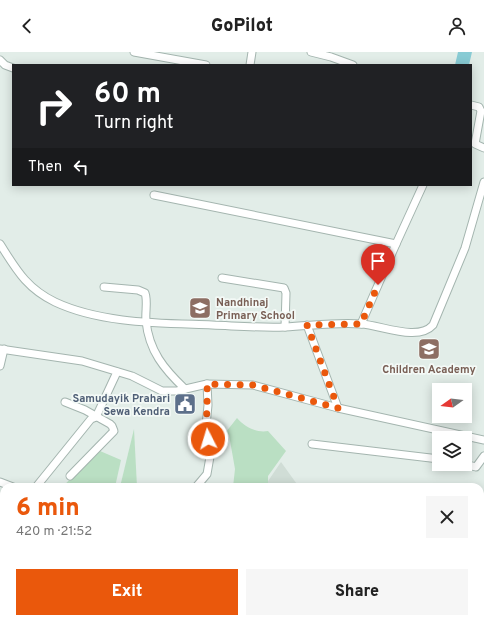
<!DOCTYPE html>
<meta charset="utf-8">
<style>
:root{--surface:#fff;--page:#f6f6f6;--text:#222;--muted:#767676;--accent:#ea580c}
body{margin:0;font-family:Overpass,sans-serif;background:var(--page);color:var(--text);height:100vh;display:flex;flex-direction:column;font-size:15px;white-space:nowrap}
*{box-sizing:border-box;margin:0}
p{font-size:13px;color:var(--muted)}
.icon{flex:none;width:22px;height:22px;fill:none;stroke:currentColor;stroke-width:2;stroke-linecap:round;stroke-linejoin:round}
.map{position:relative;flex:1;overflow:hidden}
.sheet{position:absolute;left:0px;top:431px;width:484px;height:140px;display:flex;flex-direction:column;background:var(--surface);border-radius:12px 12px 0 0;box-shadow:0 2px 10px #0003}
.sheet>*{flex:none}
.top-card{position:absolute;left:12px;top:12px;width:460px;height:122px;border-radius:0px;box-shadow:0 2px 10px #0003;background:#202124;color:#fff;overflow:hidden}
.needle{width:26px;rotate:256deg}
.tools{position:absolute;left:432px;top:331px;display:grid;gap:8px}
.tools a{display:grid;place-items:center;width:40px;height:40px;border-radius:0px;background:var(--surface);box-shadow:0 2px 10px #0003;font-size:20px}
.pin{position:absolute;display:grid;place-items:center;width:34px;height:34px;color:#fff;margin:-41px -17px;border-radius:50% 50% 50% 0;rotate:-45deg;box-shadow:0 0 4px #0007}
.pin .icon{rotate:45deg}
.me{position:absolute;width:44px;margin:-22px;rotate:355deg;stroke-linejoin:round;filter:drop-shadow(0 0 3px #0008)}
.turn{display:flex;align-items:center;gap:14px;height:84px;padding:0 16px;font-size:18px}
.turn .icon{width:52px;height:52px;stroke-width:2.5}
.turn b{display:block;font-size:28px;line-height:34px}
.then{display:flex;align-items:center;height:38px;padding:0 16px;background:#0003;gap:8px;font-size:15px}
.round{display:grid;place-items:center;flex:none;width:42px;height:42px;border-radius:0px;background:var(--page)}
.overview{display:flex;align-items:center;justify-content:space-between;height:68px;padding:0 16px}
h1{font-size:24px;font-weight:800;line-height:30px;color:var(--accent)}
.cta{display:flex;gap:8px;margin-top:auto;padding:8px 16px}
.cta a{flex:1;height:46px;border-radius:0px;background:var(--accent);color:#fff;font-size:16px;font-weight:800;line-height:46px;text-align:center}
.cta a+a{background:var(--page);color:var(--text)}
header{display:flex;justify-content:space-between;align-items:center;height:52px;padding:0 16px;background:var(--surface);font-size:18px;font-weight:800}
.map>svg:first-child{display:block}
</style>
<header><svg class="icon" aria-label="back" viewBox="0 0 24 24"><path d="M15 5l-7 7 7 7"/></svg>GoPilot<svg class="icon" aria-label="person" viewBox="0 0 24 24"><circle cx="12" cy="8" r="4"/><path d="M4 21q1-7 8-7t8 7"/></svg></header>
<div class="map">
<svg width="484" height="571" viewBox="0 0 484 571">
<rect width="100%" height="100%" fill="#e2ede8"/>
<!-- built -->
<g fill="#d0ddd6">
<polygon points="194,246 206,246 206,266 193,266"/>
<polygon points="430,286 439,288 435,305 421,302 423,291 428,292"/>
<polygon points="281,410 299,435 300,435 264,435"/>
</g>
<!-- green -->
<g fill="#badfc3">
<path d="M237 366C245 375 256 381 268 379L286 399 268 424V435H233L235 417 229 383 226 380Z"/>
<polygon points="134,377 137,435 120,435"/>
<polygon points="100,399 121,408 115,435 62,435"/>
<polygon points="337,567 381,567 386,571 341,571"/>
</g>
<!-- water -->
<polygon fill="#88cbd4" points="458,0 472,0 469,13 455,13"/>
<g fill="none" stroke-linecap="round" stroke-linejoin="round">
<!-- minor casing -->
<g stroke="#a4b5af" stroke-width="9">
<g id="minor">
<polyline points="134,0 206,13"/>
<polyline points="311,0 331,5 353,13"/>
<polyline points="0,8 5,13 13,16"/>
<polyline points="250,13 252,0"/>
<polyline points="471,53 479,55 481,59 475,92 484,96"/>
<polyline points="154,143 396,192 361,272"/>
<path d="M0 192C16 217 26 236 55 250 102 272 162 271 212 273 237 274 261 276 285 275 310 274 336 270 361 272 381 273 418 290 433 273L465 196 484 130"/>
<polyline points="396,192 423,133"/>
<polyline points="222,226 284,236 286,241 285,275"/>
<path d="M104 235 138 238 145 241C148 249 145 260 146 269 149 299 164 317 185 337"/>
<polyline points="307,273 338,356"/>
<polyline points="0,297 82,309 132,324 162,339 177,339 207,332 253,333 338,356 484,388"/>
<polyline points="0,314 4,297"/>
<polyline points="65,350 85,358 110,372 112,374 114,379 70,424"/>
<polyline points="312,392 439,407"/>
<polyline points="464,412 476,415 484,404"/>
<polyline points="0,430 13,435"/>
<polyline points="36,435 91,367 96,365 117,320"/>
<polyline points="196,435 207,422 211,399 206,374 208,353 207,332"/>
<polyline points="281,567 289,571"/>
<polyline points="179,568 185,571"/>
<polyline points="59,571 61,567"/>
<polyline points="481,571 484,563"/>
</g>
</g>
<!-- minor -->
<use href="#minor" stroke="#fff" stroke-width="7"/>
</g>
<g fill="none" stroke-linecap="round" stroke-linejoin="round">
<!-- route -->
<path stroke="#ea580c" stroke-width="7" stroke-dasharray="0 12.6" d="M208 387C205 369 208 351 207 332L253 333 338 356 307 273 361 272 378 233"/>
</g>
<!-- icons -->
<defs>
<g id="school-square" transform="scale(1.15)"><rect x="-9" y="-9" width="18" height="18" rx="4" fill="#8d6e63" stroke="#f3f9f6"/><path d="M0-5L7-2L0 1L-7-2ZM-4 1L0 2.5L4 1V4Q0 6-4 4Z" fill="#fff"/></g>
<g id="civic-square" transform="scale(1.15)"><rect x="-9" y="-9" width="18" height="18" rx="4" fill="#5c6f8a" stroke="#f3f9f6"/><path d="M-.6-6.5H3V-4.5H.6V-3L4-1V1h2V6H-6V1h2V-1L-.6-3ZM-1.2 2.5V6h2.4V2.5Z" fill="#fff"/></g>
</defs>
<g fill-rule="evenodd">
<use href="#school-square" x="200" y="256"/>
<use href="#school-square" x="429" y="297"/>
<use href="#civic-square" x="185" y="352"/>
</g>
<g text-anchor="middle" stroke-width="3.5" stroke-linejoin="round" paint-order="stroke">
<!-- education labels -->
<g font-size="11" font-weight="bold" fill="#785e54" stroke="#f3f9f6" text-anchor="start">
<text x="216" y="254">Nandhinaj<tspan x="216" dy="13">Primary School</tspan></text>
<text x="429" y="321" text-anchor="middle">Children Academy</text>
</g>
<!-- service labels -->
<g font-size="11" font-weight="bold" fill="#4e5e75" stroke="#f3f9f6" text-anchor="end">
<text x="170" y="350">Samudayik Prahari<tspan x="170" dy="13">Sewa Kendra</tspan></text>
</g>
</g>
</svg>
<div class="tools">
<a><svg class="needle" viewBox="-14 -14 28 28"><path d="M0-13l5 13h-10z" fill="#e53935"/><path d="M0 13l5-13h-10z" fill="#767676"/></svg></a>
<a><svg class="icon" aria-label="layers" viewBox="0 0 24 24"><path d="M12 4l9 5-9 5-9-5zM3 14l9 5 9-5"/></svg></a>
</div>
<div class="pin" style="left:378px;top:233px;background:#d93025"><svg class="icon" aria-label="arrive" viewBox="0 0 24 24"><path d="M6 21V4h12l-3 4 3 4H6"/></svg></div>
<svg class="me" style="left:208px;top:387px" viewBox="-20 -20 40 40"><circle r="17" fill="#ea580c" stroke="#fff" stroke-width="3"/><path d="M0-11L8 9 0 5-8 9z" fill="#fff"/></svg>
<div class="top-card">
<div class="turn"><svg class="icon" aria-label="right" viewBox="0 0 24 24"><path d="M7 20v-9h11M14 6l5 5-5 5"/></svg><div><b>60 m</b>Turn right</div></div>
<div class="then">Then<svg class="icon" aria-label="left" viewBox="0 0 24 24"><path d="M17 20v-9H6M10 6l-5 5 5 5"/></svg></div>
</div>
<section class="sheet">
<div class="overview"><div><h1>6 min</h1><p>420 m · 21:52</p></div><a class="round"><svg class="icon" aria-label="close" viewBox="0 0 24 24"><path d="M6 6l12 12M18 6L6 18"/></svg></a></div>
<div class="cta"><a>Exit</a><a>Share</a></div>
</section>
</div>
